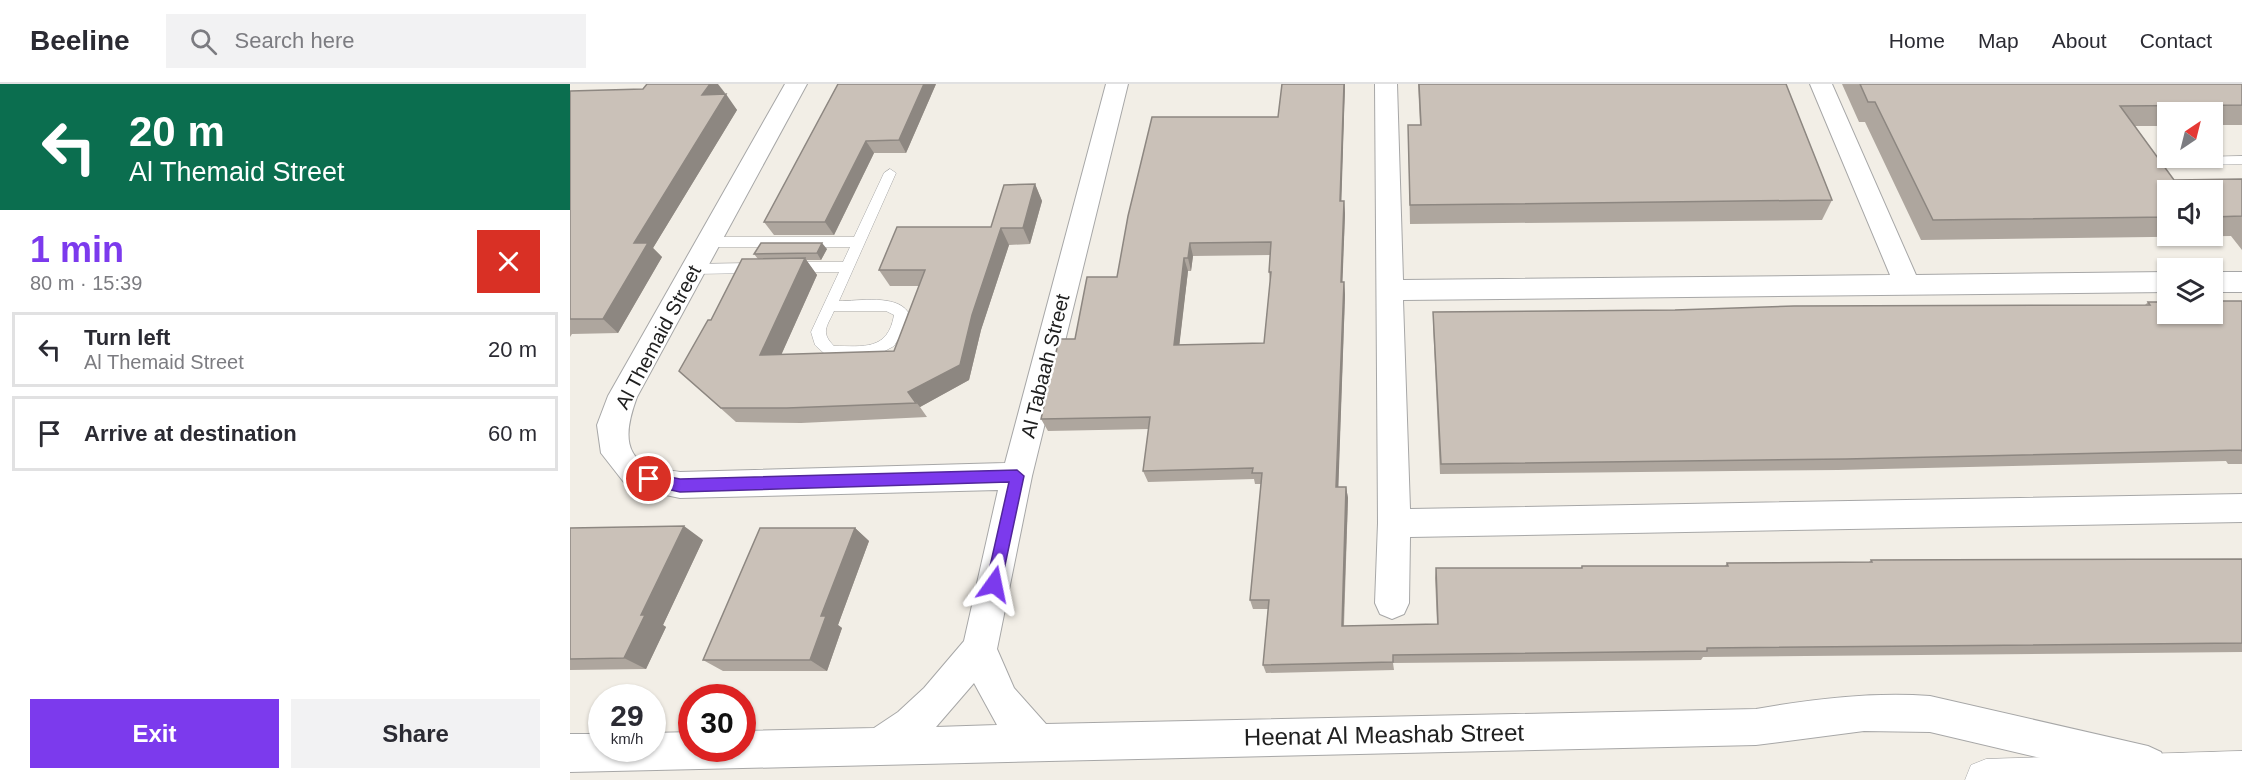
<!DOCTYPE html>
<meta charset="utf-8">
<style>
:root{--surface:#fff;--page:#f2f2f3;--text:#2b2b33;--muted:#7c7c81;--line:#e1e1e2;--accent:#7c3aed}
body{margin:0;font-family:Helvetica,sans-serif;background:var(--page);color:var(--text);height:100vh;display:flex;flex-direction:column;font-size:22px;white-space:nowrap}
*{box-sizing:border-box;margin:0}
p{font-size:20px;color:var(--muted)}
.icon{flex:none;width:33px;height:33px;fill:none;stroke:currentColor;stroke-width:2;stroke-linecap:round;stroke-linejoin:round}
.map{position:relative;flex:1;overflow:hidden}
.side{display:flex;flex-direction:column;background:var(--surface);width:570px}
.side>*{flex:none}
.hud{background:#0b6e4f;color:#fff;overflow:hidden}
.needle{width:39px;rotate:35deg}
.buttons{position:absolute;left:1587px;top:18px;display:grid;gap:12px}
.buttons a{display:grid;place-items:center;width:66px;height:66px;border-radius:0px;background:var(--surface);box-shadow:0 2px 4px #0004;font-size:30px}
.speed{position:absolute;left:18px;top:600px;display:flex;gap:12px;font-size:30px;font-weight:700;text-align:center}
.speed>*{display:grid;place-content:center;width:78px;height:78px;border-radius:50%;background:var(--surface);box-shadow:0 2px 4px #0004;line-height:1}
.speed small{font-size:15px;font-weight:400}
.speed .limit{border:9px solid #d22;background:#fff;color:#111}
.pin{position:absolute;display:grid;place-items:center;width:51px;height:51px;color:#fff;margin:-26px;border:3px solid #fff;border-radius:50%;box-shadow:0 2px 6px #0007}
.me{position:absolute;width:66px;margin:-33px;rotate:12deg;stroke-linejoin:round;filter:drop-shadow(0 0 4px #0008)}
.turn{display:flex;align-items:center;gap:21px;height:126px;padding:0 30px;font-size:27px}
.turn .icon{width:78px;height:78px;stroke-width:2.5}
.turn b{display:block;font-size:42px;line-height:51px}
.round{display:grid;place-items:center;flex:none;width:63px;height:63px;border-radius:0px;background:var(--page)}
.head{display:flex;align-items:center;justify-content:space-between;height:102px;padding:0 30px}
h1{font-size:36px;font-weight:800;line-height:45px;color:var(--accent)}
.primary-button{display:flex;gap:12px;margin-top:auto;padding:12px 30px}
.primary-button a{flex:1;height:69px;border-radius:0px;background:var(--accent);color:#fff;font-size:24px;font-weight:800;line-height:69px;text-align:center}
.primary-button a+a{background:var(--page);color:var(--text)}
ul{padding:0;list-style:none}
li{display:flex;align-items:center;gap:18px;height:75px;margin:0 12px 9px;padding:0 18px;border:3px solid var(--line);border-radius:0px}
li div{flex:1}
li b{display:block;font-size:22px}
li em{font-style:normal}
header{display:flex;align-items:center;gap:36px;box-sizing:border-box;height:84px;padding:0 30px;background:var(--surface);border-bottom:2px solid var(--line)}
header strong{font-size:28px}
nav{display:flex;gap:33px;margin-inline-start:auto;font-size:21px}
.search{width:420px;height:54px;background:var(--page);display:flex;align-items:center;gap:15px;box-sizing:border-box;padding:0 21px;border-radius:0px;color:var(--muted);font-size:22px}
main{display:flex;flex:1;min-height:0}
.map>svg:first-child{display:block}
</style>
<header>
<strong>Beeline</strong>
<div class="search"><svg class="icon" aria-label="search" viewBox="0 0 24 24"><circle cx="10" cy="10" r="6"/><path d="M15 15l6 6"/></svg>Search here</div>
<nav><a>Home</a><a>Map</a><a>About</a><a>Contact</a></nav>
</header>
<main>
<section class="side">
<div class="hud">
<div class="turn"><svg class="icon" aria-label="left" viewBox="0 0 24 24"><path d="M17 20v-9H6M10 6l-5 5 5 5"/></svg><div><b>20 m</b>Al Themaid Street</div></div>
</div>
<div class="head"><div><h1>1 min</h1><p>80 m · 15:39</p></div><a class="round" style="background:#d93025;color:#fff"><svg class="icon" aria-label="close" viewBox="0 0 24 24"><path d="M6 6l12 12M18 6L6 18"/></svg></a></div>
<ul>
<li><svg class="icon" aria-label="left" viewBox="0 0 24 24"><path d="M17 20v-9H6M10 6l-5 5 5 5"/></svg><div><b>Turn left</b><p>Al Themaid Street</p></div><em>20 m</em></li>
<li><svg class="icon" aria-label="arrive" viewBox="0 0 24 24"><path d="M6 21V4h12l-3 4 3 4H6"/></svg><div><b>Arrive at destination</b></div><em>60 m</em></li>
</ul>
<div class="primary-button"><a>Exit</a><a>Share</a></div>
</section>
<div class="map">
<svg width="1672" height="696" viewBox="0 0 1672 696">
<rect width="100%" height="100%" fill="#f2eee6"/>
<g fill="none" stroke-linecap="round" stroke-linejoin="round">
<!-- service casing -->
<g stroke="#a7a7a7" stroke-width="1">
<g id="service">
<polygon points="1672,72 1672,80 1601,82 1595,78 1601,74"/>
<path d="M320 85 326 89 269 217C288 217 326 210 338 228L336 242 324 262 302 274 256 271 245 261 241 248 269 188H222L215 183 222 178H273L280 163H138L132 158 138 153H284L314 89ZM264 227H316L324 231C318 267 293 262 264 262 250 248 257 243 264 227Z"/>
<polygon points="186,179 193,184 186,189 123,190 116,185 123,180"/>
</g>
</g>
<!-- minor casing -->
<g stroke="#a7a7a7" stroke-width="2">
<g id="minor">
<path d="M215 0H237L67 313C59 335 49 368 77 381 86 385 100 386 110 388L435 379 536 0H558L462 392 427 565 444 604 476 640 1186 625C1244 615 1301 608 1360 612L1578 662 1591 668 1597 681 1591 694 1563 696 1360 648 1294 647 1186 661 0 688V650H32V664H82V649L122 648V664H172V647L304 644 328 628 354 604 394 557 428 406 110 414 67 405 56 401 31 369 27 341 38 312ZM404 599 427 641 366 643Z"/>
<polygon points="805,0 827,0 833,196 1320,191 1240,0 1262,0 1346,191 1598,188 1598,208 833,216 840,425 1672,410 1672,438 840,453 839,519 834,530 822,535 810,530 805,519 808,439"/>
<rect x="1642" y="188" width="30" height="20"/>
</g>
</g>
<!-- tertiary casing -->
<g stroke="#a7a7a7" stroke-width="1">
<polygon id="tertiary" points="1672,667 1672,696 1395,696 1401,681 1416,675"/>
</g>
<!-- service -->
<use href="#service" fill="#fff" fill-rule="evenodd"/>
<!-- minor -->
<use href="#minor" fill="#fff" fill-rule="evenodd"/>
<!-- tertiary -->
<use href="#tertiary" fill="#fff" fill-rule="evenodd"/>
</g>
<!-- wall -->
<g fill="#aea69e" fill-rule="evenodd">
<polygon points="366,0 336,69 304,69 264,151 204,151 194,138"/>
<path d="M712 0H775L771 117H774L775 130 772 198H774L775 211 768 403H776L778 414 774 542 867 540 865 494 866 484H1011L1012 482H1155L1157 479 1299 478 1301 476 1672 475V568L1133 573 1131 576 823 579 824 586 696 589 693 581 698 525H683L680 516 691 400H685L684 395 578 398 573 387 579 345 478 347 471 335 505 255 547 193 708 33ZM700 171 699 188 700 198 694 259 609 261 618 187H621L623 172Z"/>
<polygon points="848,0 1216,0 1262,116 1252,136 840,140 838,41 850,41"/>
<path d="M1272 0H1672V41H1642V28H1598V42H1565L1604 96 1672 95V166L1661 152 1351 156 1295 38H1289ZM1598 106H1642V152H1598Z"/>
<polygon points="0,7 155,9 154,10 167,26 83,164 92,173 48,249 2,250 0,253"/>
<polygon points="465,100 472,117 460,160 439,161 411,246 399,296 350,323 357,333 231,339 166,338 109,287 141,236 188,175 184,170 257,165 251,176 236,176 247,191 211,271 324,267 349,202 320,202 309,186 421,143"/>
<polygon points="1672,217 1672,380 1658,380 1656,377 1268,386 870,390 863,240 863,228 1105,226 1575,221 1578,218"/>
<polygon points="0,444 133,456 93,541 96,543 76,585 0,586"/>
<polygon points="285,444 299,457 268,541 272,544 257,587 153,587 133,576"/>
</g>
<!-- shaded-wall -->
<g fill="#8d8781">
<polygon points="140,0 148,0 155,9 143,27 132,11"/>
<polygon points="354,0 366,0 336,69 329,56"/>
<polygon points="774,0 775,0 771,130 770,117"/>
<polygon points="156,10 167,26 83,164 92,173 48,249 33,235 64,159"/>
<polygon points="296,57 304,69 264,151 255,138"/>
<polygon points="465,100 472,117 460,160 453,144"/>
<polygon points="774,117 775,130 772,211 771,198"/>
<polygon points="431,144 439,161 411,246 399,296 350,323 338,308"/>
<polygon points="252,159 257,165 251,176 247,169"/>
<polygon points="620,159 623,172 621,187 618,174"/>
<polygon points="235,174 247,191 204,287 190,271"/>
<polygon points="614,174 618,187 608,273 604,261"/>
<polygon points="774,198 775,211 768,414 766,403"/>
<polygon points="776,403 778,414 773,551 772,542"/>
<polygon points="114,442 133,456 93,541 96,543 76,585 54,574 71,531"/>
<polygon points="285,444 299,457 268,541 272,544 257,587 240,576 251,532"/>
</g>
<!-- building -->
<g fill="#cac1b8" stroke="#8d8781" stroke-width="1.5" fill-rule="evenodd">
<polygon points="77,0 140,0 132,11 156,10 64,159 78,159 33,235 0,235 0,7 73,5"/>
<polygon points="268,0 354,0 329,56 296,57 255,138 194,138"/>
<path d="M712 0H774L770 117H774L771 198H774L766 403H776L772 542 868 540 866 484H1012V482H1158L1157 479 1302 478 1301 476 1672 475V559L1137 564V567L823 571V578L693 581 699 516H680L692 389H682L683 384 573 387 580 333 471 335 489 255H505L517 193H547L558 132 582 33H708ZM701 158 699 188H701L694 259 604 261 614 174H618L620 159Z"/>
<polygon points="849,0 1216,0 1262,116 840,121 838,41 851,41"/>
<polygon points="1290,0 1672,0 1672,21 1550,22 1604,96 1672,95 1672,132 1642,133 1642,106 1598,106 1598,133 1363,136 1305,18 1298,18"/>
<polygon points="465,100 453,144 431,144 402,231 390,281 338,308 346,319 217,324 151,324 109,287 138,236 141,236 172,175 235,174 190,271 324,267 355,186 309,186 327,143 421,143 434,101"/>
<polygon points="191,159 252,159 247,169 184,170"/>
<polygon points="1642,217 1672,217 1672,367 1671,366 1276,375 871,380 863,228 1105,226 1224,222 1580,221 1578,218 1598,218 1598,230 1642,230"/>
<polygon points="114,442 71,531 75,531 54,574 0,575 0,444"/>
<polygon points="190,444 285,444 251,532 256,532 240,576 133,576"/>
</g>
<!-- route -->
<polygon fill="#7c3aed" stroke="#51269a" stroke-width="1.5" points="447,386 454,392 431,500 429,505 424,507 418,505 416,500 439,398 110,408 79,401 72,395 79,389 110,395"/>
<g text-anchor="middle" stroke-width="5" stroke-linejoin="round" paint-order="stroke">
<!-- street labels -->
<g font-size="20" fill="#202020" stroke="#fff">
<text transform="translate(88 253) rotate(-62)" y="7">Al Themaid Street</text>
<text transform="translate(475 282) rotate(-76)" y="7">Al Tabaah Street</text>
</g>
<!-- near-street labels -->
<g font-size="24" fill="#202020" stroke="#fff">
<text transform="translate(814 651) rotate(-1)" y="8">Heenat Al Meashab Street</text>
</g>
</g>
</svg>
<div class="buttons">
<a><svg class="needle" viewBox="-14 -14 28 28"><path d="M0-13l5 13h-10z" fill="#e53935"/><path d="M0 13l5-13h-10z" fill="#7c7c81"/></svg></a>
<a><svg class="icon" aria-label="sound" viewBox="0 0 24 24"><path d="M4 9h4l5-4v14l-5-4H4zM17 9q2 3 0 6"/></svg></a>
<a><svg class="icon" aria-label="layers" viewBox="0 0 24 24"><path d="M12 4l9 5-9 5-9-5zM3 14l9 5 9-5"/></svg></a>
</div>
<div class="speed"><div>29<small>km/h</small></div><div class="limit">30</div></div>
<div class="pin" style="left:79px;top:395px;background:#d93025"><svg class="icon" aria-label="arrive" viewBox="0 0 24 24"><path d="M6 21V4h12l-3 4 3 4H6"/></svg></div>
<svg class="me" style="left:424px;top:500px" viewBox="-20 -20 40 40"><path d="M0-17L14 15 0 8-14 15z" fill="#7c3aed" stroke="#fff" stroke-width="4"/></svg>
</div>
</main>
